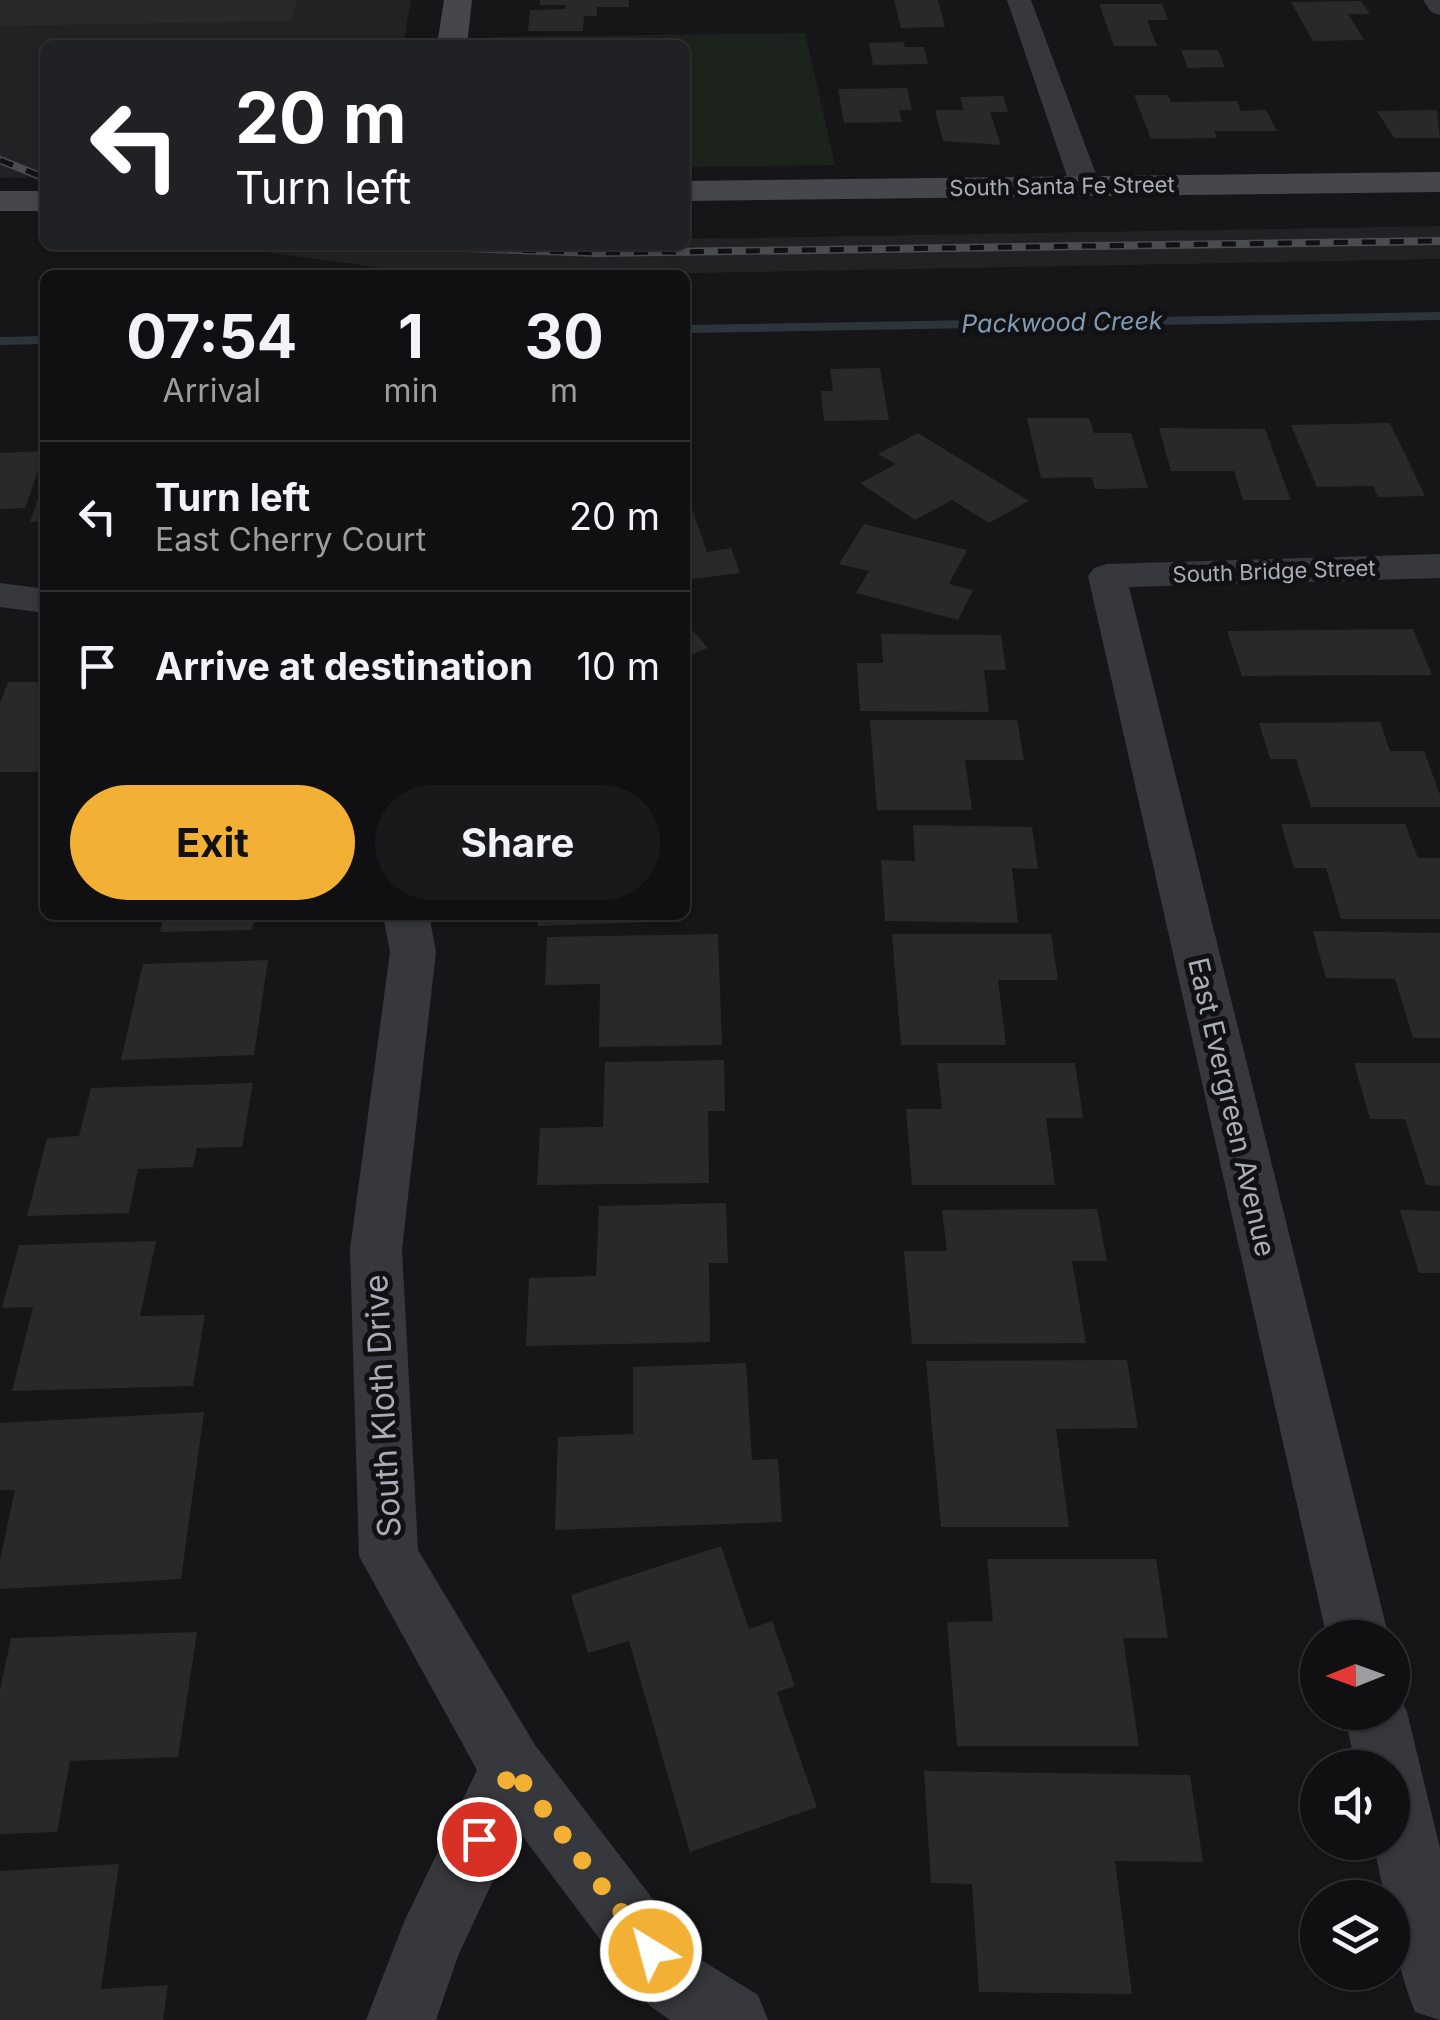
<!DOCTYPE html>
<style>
:root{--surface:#101012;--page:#19191b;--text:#f1f3f6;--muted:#9c9d9f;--line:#303032;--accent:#f2b134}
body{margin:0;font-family:Inter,sans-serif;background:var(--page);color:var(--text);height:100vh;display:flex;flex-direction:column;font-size:38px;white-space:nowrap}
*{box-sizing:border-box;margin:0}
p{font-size:32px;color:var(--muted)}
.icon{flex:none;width:55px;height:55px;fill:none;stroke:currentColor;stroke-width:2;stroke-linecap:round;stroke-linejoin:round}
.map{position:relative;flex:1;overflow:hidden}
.panel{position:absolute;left:40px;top:270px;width:650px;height:650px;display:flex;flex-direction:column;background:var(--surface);border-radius:15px;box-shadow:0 2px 8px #0004,0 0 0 2px var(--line)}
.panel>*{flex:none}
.guide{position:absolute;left:40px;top:40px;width:650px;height:210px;border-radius:15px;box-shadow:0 2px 8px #0004,0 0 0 2px var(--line);background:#202124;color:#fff;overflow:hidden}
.needle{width:65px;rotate:269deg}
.tools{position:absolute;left:1300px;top:1620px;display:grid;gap:20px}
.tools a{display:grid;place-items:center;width:110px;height:110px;border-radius:50%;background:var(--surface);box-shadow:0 2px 8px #0004,0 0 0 2px var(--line);font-size:50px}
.pin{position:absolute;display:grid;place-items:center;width:85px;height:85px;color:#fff;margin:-42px;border:5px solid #fff;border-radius:50%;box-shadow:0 2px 10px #0007}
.me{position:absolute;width:110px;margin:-55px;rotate:323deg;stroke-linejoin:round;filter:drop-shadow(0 0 8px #0008)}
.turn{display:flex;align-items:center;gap:35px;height:210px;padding:0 30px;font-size:45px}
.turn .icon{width:130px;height:130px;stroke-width:2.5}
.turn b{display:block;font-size:70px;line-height:85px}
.eta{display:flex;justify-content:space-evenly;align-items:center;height:170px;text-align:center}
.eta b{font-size:60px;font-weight:700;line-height:70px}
.action{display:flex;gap:20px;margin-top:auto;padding:20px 30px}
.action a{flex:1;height:115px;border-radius:60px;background:var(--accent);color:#111;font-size:40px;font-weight:700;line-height:115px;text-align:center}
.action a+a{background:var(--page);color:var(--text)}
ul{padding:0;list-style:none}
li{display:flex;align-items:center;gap:30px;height:150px;padding:0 30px;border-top:2px solid var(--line)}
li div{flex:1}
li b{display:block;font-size:38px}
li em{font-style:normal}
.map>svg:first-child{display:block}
</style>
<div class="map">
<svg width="1440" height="2020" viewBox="0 0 1440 2020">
<rect width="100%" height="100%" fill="#161618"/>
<!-- built -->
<g fill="#222225">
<polygon points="0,0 411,0 403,45 45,45 45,177 0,178"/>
<polygon points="1440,226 1440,259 592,275 413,272 218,246 685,245 685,239"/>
</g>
<!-- green -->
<polygon fill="#1c231d" points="805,33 835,165 685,167 685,45 488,45 489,37"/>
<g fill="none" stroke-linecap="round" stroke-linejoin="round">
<!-- stream -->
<g fill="#2c353c" fill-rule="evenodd">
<polygon points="1440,312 1440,320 685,333 685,325"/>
<polygon points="45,336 45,344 0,345 0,337"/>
</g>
</g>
<!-- building -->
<g fill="#29292c">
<polygon points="0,0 297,0 291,21 0,26"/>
<polygon points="540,0 629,0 629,7 597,7 597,16 584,16 583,31 528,31 530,10 566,9 566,5 540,5"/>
<polygon points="894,0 938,0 945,27 901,28"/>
<polygon points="1361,1 1370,14 1348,14 1364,40 1313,41 1291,2"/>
<polygon points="1099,4 1162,4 1168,20 1147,20 1157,46 1114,46"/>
<polygon points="904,42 905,47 924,47 928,64 873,65 869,43"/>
<polygon points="1181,50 1218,50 1225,67 1188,68"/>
<polygon points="907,88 912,110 899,110 902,122 844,123 838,89"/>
<polygon points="1134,95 1168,95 1171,102 1237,101 1241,111 1266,110 1277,131 1214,131 1217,138 1151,139"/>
<polygon points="1003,96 1008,112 990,112 1001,145 943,141 935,110 964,110 960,97"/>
<polygon points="1437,110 1440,138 1394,138 1377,111"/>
<polygon points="880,368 889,420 824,421 821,391 833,391 830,369"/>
<polygon points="1027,418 1089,418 1094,433 1131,433 1148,488 1095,489 1092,477 1041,478"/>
<polygon points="1390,423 1425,496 1378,497 1373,486 1317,487 1291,425"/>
<polygon points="1159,428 1265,429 1291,500 1243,500 1234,471 1171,471"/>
<polygon points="918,433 1029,501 989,523 952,500 915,520 860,483 896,464 878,454"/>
<polygon points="45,451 25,508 0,509 0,453"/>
<polygon points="44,481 45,521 30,522"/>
<polygon points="690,503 707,552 731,548 740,573 685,580 685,504"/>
<polygon points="864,524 967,550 949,584 973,590 958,620 856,593 869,571 839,564"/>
<polygon points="685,622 708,648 685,657"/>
<polygon points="1413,629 1432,675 1242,676 1227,631"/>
<polygon points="881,634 1001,635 1006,670 984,670 989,712 860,711 857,663 883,663"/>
<polygon points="8,682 45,682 45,772 0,772 0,703"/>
<polygon points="870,720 1017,720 1024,760 965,760 972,810 877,810"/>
<polygon points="1380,722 1390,751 1424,751 1440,795 1440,807 1311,807 1296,759 1270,759 1259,723"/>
<polygon points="1281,824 1405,824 1418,858 1440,858 1440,919 1341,919 1326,868 1294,868"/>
<polygon points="913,825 1032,827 1038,869 1012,868 1018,923 885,921 881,860 915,861"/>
<polygon points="164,915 255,915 252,930 160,932"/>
<polygon points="538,915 649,915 649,922 538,926"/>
<polygon points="1313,931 1440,933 1440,1038 1413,1038 1395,979 1326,978"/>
<polygon points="718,934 722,1045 599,1047 600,984 545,985 547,937"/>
<polygon points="892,934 1051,934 1058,980 998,980 1006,1045 901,1045"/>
<polygon points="268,960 254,1055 121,1060 143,964"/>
<polygon points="724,1060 725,1111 708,1111 709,1183 537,1185 540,1128 603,1127 605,1062"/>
<polygon points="937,1063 1075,1063 1083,1118 1046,1118 1055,1185 912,1185 906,1109 942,1109"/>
<polygon points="1354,1063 1440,1063 1440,1186 1426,1185 1405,1119 1370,1119"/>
<polygon points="253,1083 242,1147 197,1148 193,1167 138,1169 129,1213 27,1216 47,1138 79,1136 91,1088"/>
<polygon points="726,1203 728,1263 709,1263 710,1342 526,1346 529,1278 596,1276 599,1206"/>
<polygon points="1097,1209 1107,1261 1072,1261 1086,1343 912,1344 904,1251 947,1251 942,1210"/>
<polygon points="1400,1210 1440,1211 1440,1273 1419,1273"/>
<polygon points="156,1241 140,1316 205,1315 193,1386 12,1391 33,1307 2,1308 19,1245"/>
<polygon points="1127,1360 1138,1428 1056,1429 1069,1527 941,1527 926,1361"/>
<polygon points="746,1363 752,1460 778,1459 782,1522 555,1530 558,1437 633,1434 633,1367"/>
<polygon points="204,1412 181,1579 0,1589 0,1560 15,1490 0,1490 0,1423"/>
<polygon points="721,1546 749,1629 772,1621 795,1686 777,1692 817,1807 690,1852 629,1641 588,1653 571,1595"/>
<polygon points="987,1559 1156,1559 1168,1638 1123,1638 1139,1746 957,1746 947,1622 993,1621"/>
<polygon points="197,1632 178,1757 70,1761 57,1832 0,1834 0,1690 11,1638"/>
<polygon points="924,1771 1190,1775 1203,1862 1115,1861 1132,1994 979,1992 972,1884 931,1883"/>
<polygon points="119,1864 101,1989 168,1985 163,2020 0,2020 0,1871"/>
</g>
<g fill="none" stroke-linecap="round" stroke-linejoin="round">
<!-- street -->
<g fill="#37383d" fill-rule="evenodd">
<polygon points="1007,0 1031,0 1100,185 1095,191 1075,191 1070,185"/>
<polygon points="1423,0 1440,0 1440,15 1431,12"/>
<polygon points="1440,554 1440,578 1129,587 1389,1638 1327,1638 1088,576 1094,568 1107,564"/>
<polygon points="0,583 45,589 45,613 0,607"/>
<polygon points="383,915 429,915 436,952 402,1249 418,1550 535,1745 698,1958 758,1995 768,2020 670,2020 650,2006 517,1829 458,1956 436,2020 366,2020 404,1922 477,1770 359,1556 350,1249 390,952"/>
<path d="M1392 1688 1397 1690 1407 1712 1440 1848V2020L1415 2012C1400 1975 1392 1937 1392 1898H1385L1373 1842H1392V1768H1356L1344 1712H1392Z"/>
</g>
<!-- secondary -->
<g fill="#45474d" fill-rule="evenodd">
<polygon points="444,0 472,0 467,45 437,45"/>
<polygon points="1440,172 1440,192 685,201 685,181"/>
<rect x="0" y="191" width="45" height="20"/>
</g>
<!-- rail casing -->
<g stroke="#4a4c52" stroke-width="8">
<g id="rail">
<polyline points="0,160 45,178"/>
<polyline points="382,245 597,253 1440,241"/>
</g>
</g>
<!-- rail -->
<use href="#rail" stroke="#111113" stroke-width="5" stroke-dasharray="14" stroke-linecap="butt"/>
</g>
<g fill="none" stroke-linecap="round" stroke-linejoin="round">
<!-- route -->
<polyline stroke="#f2b134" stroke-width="18" stroke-dasharray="0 32.4" points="479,1839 512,1768 651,1951"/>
</g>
<g text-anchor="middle" stroke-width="10" stroke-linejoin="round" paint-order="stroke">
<!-- far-street labels -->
<g font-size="22" fill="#a8adb8" stroke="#111113">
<text transform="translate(1062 186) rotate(-1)" y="8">South Santa Fe Street</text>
<text transform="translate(1274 571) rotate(-2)" y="8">South Bridge Street</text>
</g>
<!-- far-water labels -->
<g font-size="25" font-style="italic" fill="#7f9bb3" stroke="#111113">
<text transform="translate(1062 322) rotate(-1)" y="9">Packwood Creek</text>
</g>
<!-- street labels -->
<g font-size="28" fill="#a8adb8" stroke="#111113">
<text transform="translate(1232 1107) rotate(77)" y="10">East Evergreen Avenue</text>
</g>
<!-- near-street labels -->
<g font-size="32" fill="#a8adb8" stroke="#111113">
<text transform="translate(383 1406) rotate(-93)" y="11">South Kloth Drive</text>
</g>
</g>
</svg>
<div class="tools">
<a><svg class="needle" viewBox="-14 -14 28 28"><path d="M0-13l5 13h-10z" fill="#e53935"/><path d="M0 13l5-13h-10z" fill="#9c9d9f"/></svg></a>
<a><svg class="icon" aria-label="sound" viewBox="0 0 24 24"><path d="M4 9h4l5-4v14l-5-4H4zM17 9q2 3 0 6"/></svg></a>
<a><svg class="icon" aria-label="layers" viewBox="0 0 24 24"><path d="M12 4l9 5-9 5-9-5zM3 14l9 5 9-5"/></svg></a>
</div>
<div class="pin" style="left:479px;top:1839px;background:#d93025"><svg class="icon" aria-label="arrive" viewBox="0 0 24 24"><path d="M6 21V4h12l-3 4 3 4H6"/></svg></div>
<svg class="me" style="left:651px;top:1951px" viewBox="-20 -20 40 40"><circle r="17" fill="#f2b134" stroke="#fff" stroke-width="3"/><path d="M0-11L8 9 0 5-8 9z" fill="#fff"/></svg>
<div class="guide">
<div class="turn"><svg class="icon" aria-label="left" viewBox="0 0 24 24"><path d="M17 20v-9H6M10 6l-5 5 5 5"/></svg><div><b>20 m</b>Turn left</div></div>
</div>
<section class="panel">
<div class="eta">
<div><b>07:54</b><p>Arrival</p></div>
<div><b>1</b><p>min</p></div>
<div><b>30</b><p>m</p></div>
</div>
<ul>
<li><svg class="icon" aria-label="left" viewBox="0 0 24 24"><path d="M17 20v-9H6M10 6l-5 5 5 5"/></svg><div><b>Turn left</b><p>East Cherry Court</p></div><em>20 m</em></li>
<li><svg class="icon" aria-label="arrive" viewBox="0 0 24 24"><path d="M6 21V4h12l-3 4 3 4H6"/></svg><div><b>Arrive at destination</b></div><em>10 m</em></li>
</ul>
<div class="action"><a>Exit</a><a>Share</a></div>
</section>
</div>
